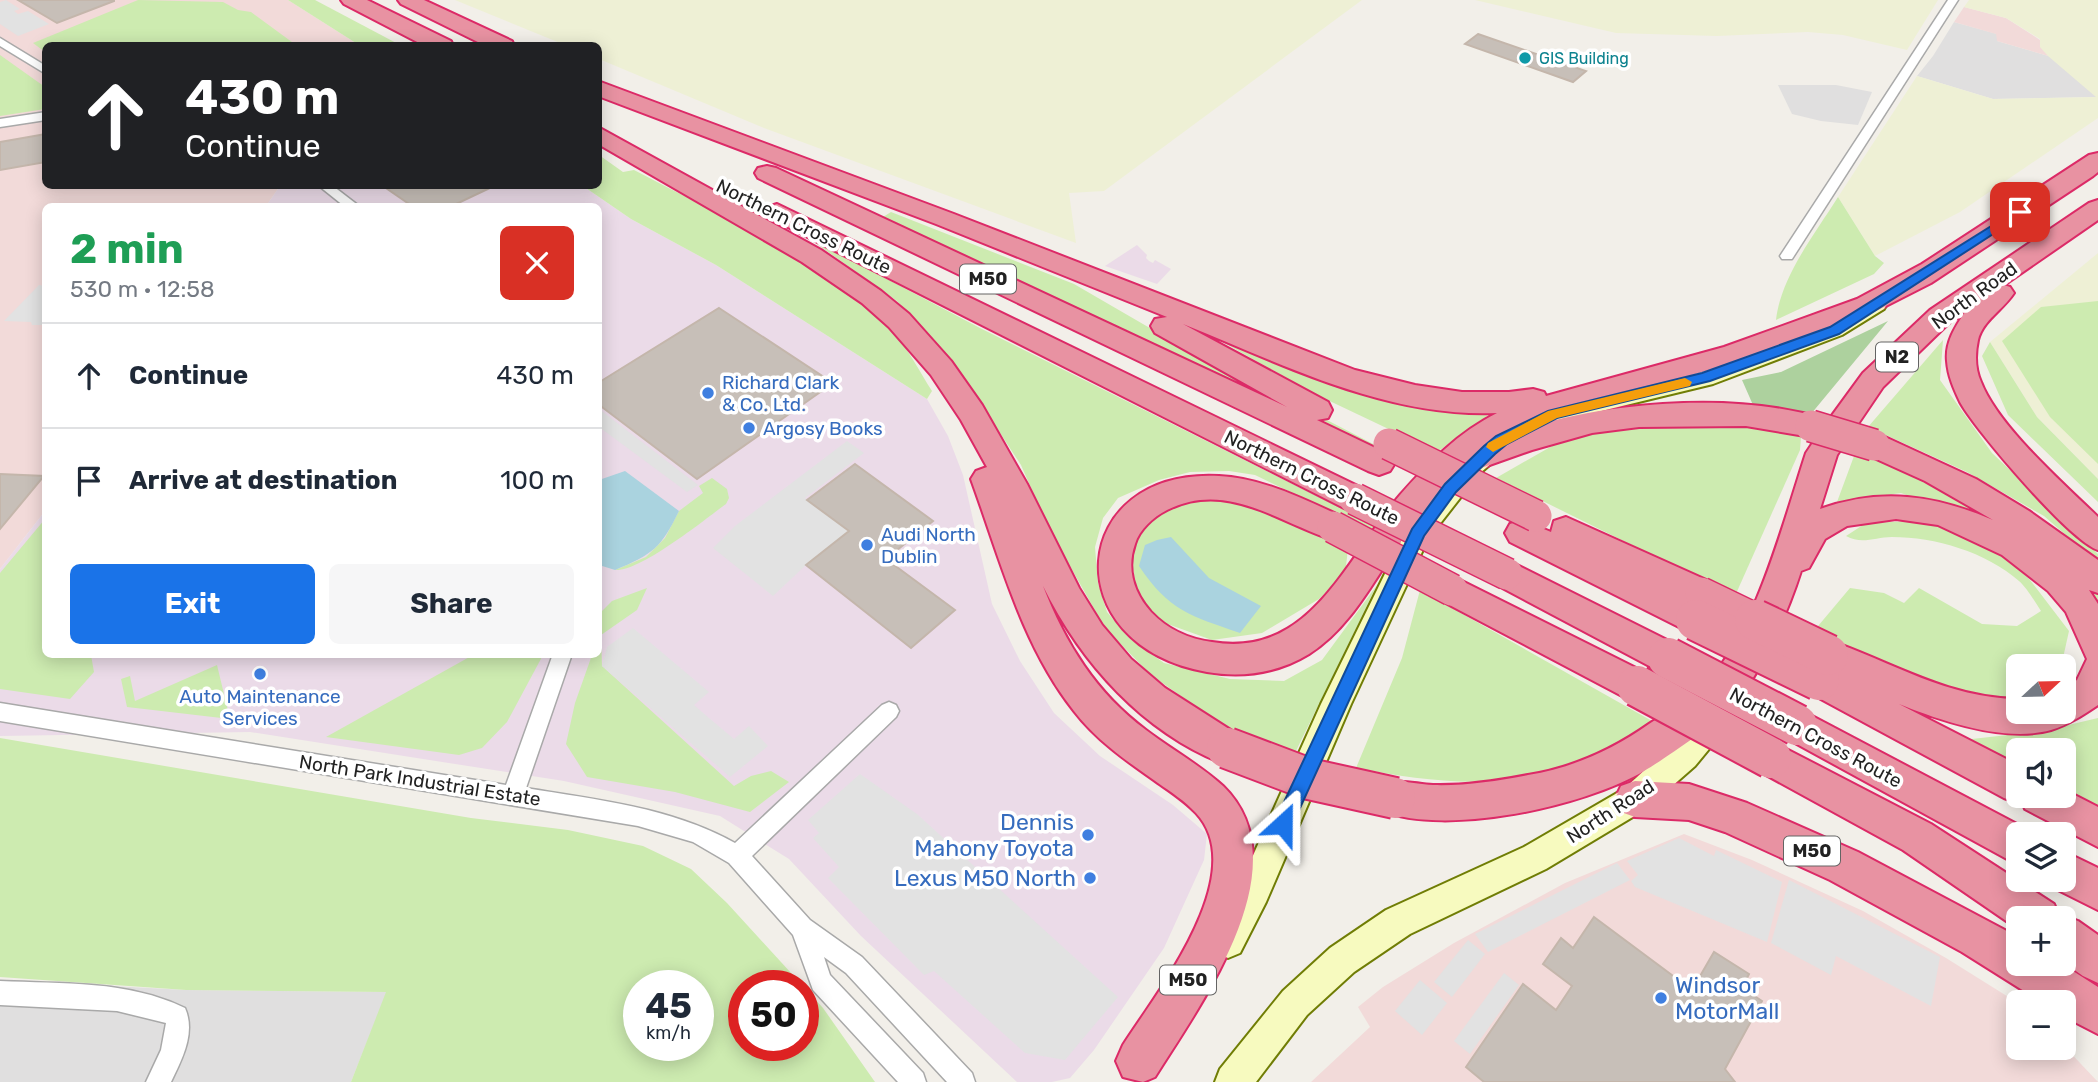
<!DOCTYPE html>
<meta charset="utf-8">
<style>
:root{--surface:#fff;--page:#f6f6f7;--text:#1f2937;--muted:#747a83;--line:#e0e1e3;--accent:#1a73e8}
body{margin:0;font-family:Rubik,sans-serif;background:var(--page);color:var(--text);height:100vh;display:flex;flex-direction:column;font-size:26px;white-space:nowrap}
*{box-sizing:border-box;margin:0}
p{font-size:23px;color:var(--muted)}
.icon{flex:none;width:38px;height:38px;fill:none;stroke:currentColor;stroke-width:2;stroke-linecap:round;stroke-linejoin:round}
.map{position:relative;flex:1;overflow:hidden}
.panel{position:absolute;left:42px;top:203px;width:560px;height:455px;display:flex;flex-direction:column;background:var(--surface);border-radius:10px;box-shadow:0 4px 18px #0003}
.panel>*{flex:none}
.hud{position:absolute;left:42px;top:42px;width:560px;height:147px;border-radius:10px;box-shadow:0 4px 18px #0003;background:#202124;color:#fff;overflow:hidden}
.needle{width:46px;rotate:68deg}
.controls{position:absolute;left:2006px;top:654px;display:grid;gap:14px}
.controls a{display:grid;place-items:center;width:70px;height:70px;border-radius:10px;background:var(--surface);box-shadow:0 4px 18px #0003;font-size:35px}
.speed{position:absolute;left:623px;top:970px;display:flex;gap:14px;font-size:35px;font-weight:700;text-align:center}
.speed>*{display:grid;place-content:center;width:91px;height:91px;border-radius:50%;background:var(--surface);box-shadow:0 4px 18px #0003;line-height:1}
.speed small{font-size:18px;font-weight:400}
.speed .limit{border:10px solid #d22;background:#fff;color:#111}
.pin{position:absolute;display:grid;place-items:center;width:60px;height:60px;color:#fff;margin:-30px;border-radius:14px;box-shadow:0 4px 10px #0006}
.me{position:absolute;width:77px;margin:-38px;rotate:24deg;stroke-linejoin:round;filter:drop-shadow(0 0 5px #0008)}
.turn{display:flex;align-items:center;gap:24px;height:147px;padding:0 28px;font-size:32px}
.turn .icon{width:91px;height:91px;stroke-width:2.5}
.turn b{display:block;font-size:49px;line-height:60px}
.round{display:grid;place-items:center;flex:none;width:74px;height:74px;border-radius:10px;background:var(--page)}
.head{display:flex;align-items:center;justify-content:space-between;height:119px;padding:0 28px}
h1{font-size:42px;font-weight:700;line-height:52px;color:#1e9e55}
.primary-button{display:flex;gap:14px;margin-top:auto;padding:14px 28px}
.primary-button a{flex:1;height:80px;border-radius:10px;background:var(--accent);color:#fff;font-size:28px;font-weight:700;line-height:80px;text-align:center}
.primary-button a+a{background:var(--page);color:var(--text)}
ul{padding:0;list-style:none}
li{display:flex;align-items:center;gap:21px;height:105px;padding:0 28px;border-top:2px solid var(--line)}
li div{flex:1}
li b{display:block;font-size:26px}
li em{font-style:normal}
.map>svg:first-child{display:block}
</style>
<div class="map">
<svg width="2098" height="1082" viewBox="0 0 2098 1082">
<rect width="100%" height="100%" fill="#f2efe9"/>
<!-- residential -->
<g fill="#e0dfdf">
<polygon points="1954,22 1997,34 1997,41 2052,57 2097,97 1993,99 1917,76 1933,56"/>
<polygon points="1778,85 1836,85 1872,92 1858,125 1821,121 1792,114"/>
<polygon points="0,980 186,990 387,992 351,1082 0,1082"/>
</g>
<!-- commercial -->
<g fill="#f2dad9">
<polygon points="0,0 288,0 359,45 46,46 46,186 280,186 266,206 46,206 45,511 0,569"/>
<polygon points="1964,7 2006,18 2040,40 2052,57 1997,41 1996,34 1954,22"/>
<polygon points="1684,834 1752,860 1863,911 1946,958 2018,1003 2018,1048 2063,1048 2063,1045 2098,1082 1311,1082 1370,1027 1358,1007 1383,987 1454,943 1565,883"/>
</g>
<!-- industrial -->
<g fill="#ebdbe8">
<polygon points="280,186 583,186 631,219 716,265 927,399 948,436 963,475 992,604 1020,661 1054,713 1100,756 1173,805 1207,834 1204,860 1164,948 1094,1050 1070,1078 1052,1082 1017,1082 861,936 789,859 720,816 564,781 250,732 0,736 0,569 45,511 46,654 598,654 598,206 266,206"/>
<polygon points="1137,245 1147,255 1146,258 1149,261 1153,263 1155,260 1171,269 1157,284 1105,266"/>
</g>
<!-- farmland -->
<g fill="#eef0d5">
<polygon points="455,0 1362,0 1104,191 1069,193 1076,243 764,128 599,59 598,46 565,45"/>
<polygon points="1475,0 1938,0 1907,50 1843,35 1808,32 1717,36 1616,33"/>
<polygon points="1969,0 2098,0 2098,118 1960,212 1875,256 1838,197 1917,76 1993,99 2096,97 2048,56 2040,47 2040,39 2006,18 1964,7"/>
<polygon points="2098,253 2098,479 2037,417 1990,342"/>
</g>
<!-- grass -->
<g fill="#cdebb0" fill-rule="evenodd">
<polygon points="138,0 223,2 238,10 251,12 296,45 46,46 45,52 33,43"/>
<polygon points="288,0 315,0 400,45 359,45"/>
<polygon points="0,55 45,87 45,109 0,116"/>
<path d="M599 155 623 172 634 170C723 217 822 260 894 334 909 349 920 373 932 391L927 399 716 265 631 219 583 186H598Z"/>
<path d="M1838 197 1875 256 1884 263 1874 274 1776 320C1781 276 1815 234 1838 197Z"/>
<polygon points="891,212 1074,284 1155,331 1408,462 1034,291 883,217"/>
<polygon points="807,237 980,328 1379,527 1374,532 1255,475 1229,471 1190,472 1159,480 1118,498 1103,518 1095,547 1098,583 1107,612 1129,638 1164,663 1230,679 1284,681 1322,660 1377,585 1294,755 1238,736 1151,675 1105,628 1049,529 1021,465 957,367 897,301"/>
<polygon points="2098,301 2098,464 2050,417 2002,341 2041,307"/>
<polygon points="1208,334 1408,406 1501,406 1437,452 1317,395"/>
<polygon points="1943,340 1940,380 1992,453 2098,554 2098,563 2044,516 1967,472 1868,427"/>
<polygon points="1990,342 2037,417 2098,479 2098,502 2008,415 1982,356"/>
<polygon points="1762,424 1801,437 1800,450 1735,596 1496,478 1559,442 1624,425"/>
<polygon points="1857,448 1917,468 2098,588 2098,618 1995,526 1901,493 1837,502"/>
<path d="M712 478 727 489 729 498 726 504C704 520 640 572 615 570L646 557 665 538 679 511 703 493 699 486Z"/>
<polygon points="1239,498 1277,510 1348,549 1345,574 1319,599 1262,633 1212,640 1162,622 1138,598 1130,551 1151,520 1188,500"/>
<polygon points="45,519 46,654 91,655 94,672 70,699 0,689 0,573"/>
<path d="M1916 521 1961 530 2008 558 2030 580 2069 631 2061 667H2018V697H1972L1886 668 1813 632 1850 588 1884 593 1904 603 1919 588 1982 624 2017 626 2041 611C2035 602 2027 588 2019 581 1986 552 1935 537 1892 537 1875 537 1862 545 1846 536L1866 523Z"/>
<polygon points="647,588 637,610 601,635 602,666 734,786 751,776 771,771 789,782 750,812 675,792 587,777 566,744 575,703 592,655 598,654 599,614 612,601"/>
<path d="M1420 590 1652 721C1634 732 1616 744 1597 754 1517 793 1440 784 1356 768L1402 658Z"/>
<polygon points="473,655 543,655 507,722 482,748 459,755 326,737"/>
<polygon points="217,665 230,719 127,707 121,679 130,676 135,701"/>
<polygon points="2098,718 2098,809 2063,790 2063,751 2018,751 2018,765 1963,740 2043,731"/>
<path d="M0 738 471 818 568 830 643 846 691 869 727 903 802 985H744V1045H803V986L823 1008 875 1082H351L386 992 186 990 0 977ZM639 985H698V1045H639Z"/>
</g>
<!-- forest -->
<polygon fill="#add19e" points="1888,321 1811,414 1753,405 1742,380 1781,372"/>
<!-- parking -->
<g fill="#e2e2e2">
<polygon points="6,0 20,9 14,11 18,14 28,11 49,24 18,36 0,24 0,2"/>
<polygon points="39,285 45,286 45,325 32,325 31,322 4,321"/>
<polygon points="599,409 698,485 687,492 599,427"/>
<polygon points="847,441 864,453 805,498 849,531 806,565 773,596 713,548 735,526"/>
<polygon points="633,628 709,692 694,705 709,718 734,739 749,726 768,746 730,777 602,666 607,647"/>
<polygon points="860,774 917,814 1118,997 1065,1060 1025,1053 934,971 924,975 828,878 839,867 813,838 819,833 808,820"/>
<polygon points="1679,838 1714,856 1716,850 1782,882 1767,942 1635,887 1631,881 1638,875 1627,861"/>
<polygon points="1617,863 1630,880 1488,952 1475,934"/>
<polygon points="1789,880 1940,957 1931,1006 1836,956 1831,975 1771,943"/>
<polygon points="1468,940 1485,954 1452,997 1434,982"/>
<polygon points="1504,973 1519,985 1470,1054 1454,1041"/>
<polygon points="1420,980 1447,1003 1422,1035 1395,1011"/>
</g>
<!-- water -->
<g fill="#aad3df">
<path d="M625 471 679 511C661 548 653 554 615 570L599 565V480Z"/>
<path d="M1171 537 1209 578 1261 606 1240 633C1191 616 1169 611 1139 566L1145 545 1157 540Z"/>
</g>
<!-- building -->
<g fill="#c7bfb8" stroke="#c4b6ab" stroke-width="2">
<polygon points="18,0 114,0 114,1 57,23"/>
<polygon points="1478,34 1586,71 1573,82 1465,44"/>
<polygon points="46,134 46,162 0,170 0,142"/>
<polygon points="383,186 494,186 452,206 412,206"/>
<polygon points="719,308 833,383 697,479 598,404 598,383"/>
<polygon points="855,464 933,521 886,559 955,610 911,648 806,565 849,531 807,500"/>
<polygon points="0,474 44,476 0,529"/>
<polygon points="1594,917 1692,990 1714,952 1749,974 1747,978 1758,987 1753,995 1762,1001 1725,1069 1735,1082 1484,1082 1466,1067 1523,984 1556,1010 1572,986 1543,964 1561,938 1573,948"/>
</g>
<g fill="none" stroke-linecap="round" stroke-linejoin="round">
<!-- street casing -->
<g stroke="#a9a9a9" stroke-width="3">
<g id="street">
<polygon points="1948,0 1958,0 1792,259 1782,259 1780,256"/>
<polygon points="0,38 46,66 46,74 0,46"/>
<polygon points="46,112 46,120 0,127 0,119"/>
<polygon points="319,186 333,186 359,206 344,206"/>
<path d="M553 654H572L526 788C598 800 670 807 735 843L882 705 889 702 896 705 899 711 896 717 752 856 810 920 862 957 972 1073 975 1082H947L846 973 824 957 830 975 923 1073 926 1082H898L813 990 793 935 729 863 693 842 638 826 0 721V703L506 785Z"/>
<path d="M0 981C63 984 127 980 185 1008 196 1033 182 1059 171 1082H146L161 1050 166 1023 117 1011 0 1005Z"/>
</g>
</g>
<!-- secondary casing -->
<g stroke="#707d05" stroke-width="4">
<g id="secondary">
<polygon points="1876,297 1884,299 1887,304 1884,309 1842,335 1713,384 1560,421 1511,446 1478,475 1428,539 1351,704 1266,902 1240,953 1228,958 1216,953 1211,941 1242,880 1321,704 1405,533 1460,463 1493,434 1545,408 1701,371 1826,325"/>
<polygon points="1710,695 1720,699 1725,708 1709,749 1695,766 1646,809 1546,869 1410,934 1354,972 1307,1015 1256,1082 1215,1082 1220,1069 1283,991 1330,948 1386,910 1524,847 1624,789 1686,732 1700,699"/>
</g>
</g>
<!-- highway casing -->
<g stroke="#dc2a67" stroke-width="4">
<g id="highway">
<polygon points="341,0 367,0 451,41 453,46 425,46 344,4"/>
<polygon points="398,0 424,0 512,41 514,46 486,46 401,4"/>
<path d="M598 81 954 214 1355 370 1415 385 1462 392H1509L1533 389 1544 392 1546 396 1724 347 1857 299 1922 264 2089 155 2098 153V172L2093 176 1931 283 1876 311 1768 353 1551 416 1506 435C1595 402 1730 391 1822 418L1825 425 1863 373 1930 310 2089 203 2098 200V220L2004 285 2010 287 2014 293C2003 310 1983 320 1978 340 1975 354 1975 369 1981 382 1998 426 2063 483 2098 517V550C2070 541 1976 431 1960 402 1954 389 1948 376 1947 361 1945 343 1955 327 1965 312L1950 322 1883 387 1837 455 1820 509C1881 487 1935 495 1993 520L1925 481 1863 453 1859 445 1863 437 1874 434 1885 437 1976 479 2029 511 2098 560V593L2089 590 2098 604V705C2083 715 2068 725 2051 730 2005 743 1941 721 1899 704L2018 765V796H2063V789L2098 807V847L2025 809 2022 801 2018 803 2004 798 1806 691 1801 680 1806 669 1815 666 1810 655 1815 644 1828 640C1892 662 1947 698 2018 699V712H2063V688L2077 680 2087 659 2066 612 2048 591 2002 555 1938 525 1896 519 1847 526 1825 539 1809 568 1801 571C1788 612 1758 682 1727 712 1709 728 1666 758 1644 771 1583 807 1448 836 1381 811L1375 798 1381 785C1400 778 1414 784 1433 785 1464 786 1497 781 1528 775 1572 768 1612 750 1649 724 1666 713 1686 702 1701 688 1755 637 1783 523 1806 453L1818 435 1811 437 1746 426 1639 427 1592 433 1532 450 1481 468 1469 463C1443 487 1420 515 1399 544 1373 582 1350 628 1309 654 1278 673 1242 678 1207 672 1054 645 1068 468 1219 476 1263 478 1306 500 1345 518L1349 527 1345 536 1333 540C1277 522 1227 480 1167 510 1153 517 1139 530 1135 544 1126 569 1134 593 1151 612 1167 629 1189 639 1212 642 1311 659 1346 558 1400 495 1428 463 1459 432 1497 413 1387 418 1282 364 1183 324L1328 402 1332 410 1328 418 1317 420 1390 455 1395 463 1390 471 1379 475 1368 471 758 178 755 173 758 168 767 166 776 168 1287 407 1155 333 1151 326 1155 319 1167 317 936 224 598 96Z"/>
<path d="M598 127 821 250 881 291 909 314 951 361 982 405 1027 484 1079 588 1102 625 1131 659 1165 688 1240 736 1246 748 1240 760 1227 765C1144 734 1081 663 1043 586 1065 643 1096 693 1146 730 1171 749 1200 765 1223 786 1304 865 1200 1005 1155 1077L1143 1082 1123 1077 1116 1061 1123 1045C1157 992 1252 873 1196 813 1185 801 1171 792 1158 783 1128 762 1097 741 1074 711 1021 644 1000 558 971 479L976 471 987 467 961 420 931 375 889 327 862 303 802 262 598 144Z"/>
<polygon points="777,204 1366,490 1371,499 1366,508 1355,511 1344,508 768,217 764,212 768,207"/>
<polygon points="1566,517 1713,583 1718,593 1713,603 1702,606 1707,609 1713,619 1707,629 1695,633 1683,629 1510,542 1505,533 1510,524 1522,520 1551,532 1554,521"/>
<polygon points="1507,560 1681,647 1686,658 1681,669 1668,673 1655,669 1495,584 1490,574 1495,564"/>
<polygon points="1452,576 1650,675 1655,686 1650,697 1637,702 1624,697 1440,600 1435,590 1440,580"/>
<polygon points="1797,708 2032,832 2033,835 2018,835 2018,865 1784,737 1778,725 1784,713"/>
<polygon points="1771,741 1931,824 2054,904 2059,916 2063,915 2078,921 2098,935 2098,983 2083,976 2063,962 2063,919 2018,919 2018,929 1903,850 1757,770 1752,758 1757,746"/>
<polygon points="1635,781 1689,784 1747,803 1858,852 2018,937 2018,964 2062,964 2098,987 2098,1034 2063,1016 2063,1003 2043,1003 1962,952 1830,880 1725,832 1689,820 1635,817 1621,812 1615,799 1621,786"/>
<polygon points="2063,851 2098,868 2098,910 2048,885 2046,880 2063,880"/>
</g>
</g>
<!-- street -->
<use href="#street" fill="#fff" fill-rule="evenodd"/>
<!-- secondary -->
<use href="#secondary" fill="#f7fabf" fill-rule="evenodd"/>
<!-- highway -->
<use href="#highway" fill="#e892a2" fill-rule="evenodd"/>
<!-- highway-bridge-far1 casing -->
<g stroke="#dc2a67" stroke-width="34" stroke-linecap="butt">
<g id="highway-bridge-far1">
<polyline points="1811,426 1874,445"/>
<polyline points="1389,444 1536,516"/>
<polyline points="1355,499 1507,574"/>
<polyline points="1333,527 1452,590"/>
<polyline points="1701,593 1759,621"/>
<polyline points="1695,619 1700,621"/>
</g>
</g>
<!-- highway-bridge casing -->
<g stroke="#dc2a67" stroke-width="44" stroke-linecap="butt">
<g id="highway-bridge">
<polyline points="1696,620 1819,680"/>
<polyline points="1755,620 1828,655"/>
<polyline points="1668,658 1797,725"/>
<polyline points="1637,686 1771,758"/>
<polyline points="1227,748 1309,779 1395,798"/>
</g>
</g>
<!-- highway-bridge-far1 -->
<use href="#highway-bridge-far1" stroke="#e892a2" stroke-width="31"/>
<!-- highway-bridge -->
<use href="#highway-bridge" stroke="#e892a2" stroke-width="40"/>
</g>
<!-- route -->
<polygon fill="#1a73e8" stroke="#114b97" stroke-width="2" points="2020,208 2024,209 2024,214 1839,334 1710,381 1557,418 1507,444 1495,454 1456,492 1424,536 1290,830 1283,832 1277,830 1274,824 1277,817 1412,529 1445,484 1484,446 1496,436 1548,411 1702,373 1830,327"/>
<!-- slow -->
<polygon fill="#f59e0b" points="1685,378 1692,382 1690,386 1557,418 1493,452 1486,447 1488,443 1548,411"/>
<!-- markers -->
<circle fill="#0f9aa8" stroke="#fff" stroke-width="2.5" cx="1525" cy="58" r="7"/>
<g fill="#3f7fe0" stroke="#fff" stroke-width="2.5">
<circle cx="708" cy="393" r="7"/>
<circle cx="749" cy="428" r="7"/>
<circle cx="867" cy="545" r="7"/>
<circle cx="260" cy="674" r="7"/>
<circle cx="1088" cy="835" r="7"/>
<circle cx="1090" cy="878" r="7"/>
<circle cx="1661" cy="998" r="7"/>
</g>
<g text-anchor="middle" stroke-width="7" stroke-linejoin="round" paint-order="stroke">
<!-- far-culture labels -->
<g font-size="16" fill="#0d838f" stroke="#fff" text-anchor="start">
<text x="1539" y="64">GIS Building</text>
</g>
<!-- shield labels -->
<g fill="#fff" stroke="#646464" stroke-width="2">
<rect x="960" y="264.5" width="56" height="29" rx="5"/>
<rect x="1876" y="342.5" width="42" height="29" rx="5"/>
<rect x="1784" y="836.5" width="56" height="29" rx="5"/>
<rect x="1160" y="965.5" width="56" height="29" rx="5"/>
</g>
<g font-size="18" font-weight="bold" fill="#222">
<text x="988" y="285">M50</text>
<text x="1897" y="363">N2</text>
<text x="1812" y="857">M50</text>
<text x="1188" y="986">M50</text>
</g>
<!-- street labels -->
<g font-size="19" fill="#222" stroke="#fff">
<text transform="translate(804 226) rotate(26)" y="7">Northern Cross Route</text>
<text transform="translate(1974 295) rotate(-36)" y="7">North Road</text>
<text transform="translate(1312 477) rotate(26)" y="7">Northern Cross Route</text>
<text transform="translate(1816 737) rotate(28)" y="7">Northern Cross Route</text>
<text transform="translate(420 780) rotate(9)" y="7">North Park Industrial Estate</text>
<text transform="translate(1610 811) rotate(-33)" y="7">North Road</text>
</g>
<!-- shop labels -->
<g font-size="19" fill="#366cbe" stroke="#fff" text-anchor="start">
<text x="722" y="389">Richard Clark<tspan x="722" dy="22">&amp; Co. Ltd.</tspan></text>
<text x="763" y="435">Argosy Books</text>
<text x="881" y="541">Audi North<tspan x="881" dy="22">Dublin</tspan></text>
<text x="260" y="703" text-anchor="middle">Auto Maintenance<tspan x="260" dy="22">Services</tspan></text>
</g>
<!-- near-shop labels -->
<g font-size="23" fill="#366cbe" stroke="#fff" text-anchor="end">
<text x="1074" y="830">Dennis<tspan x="1074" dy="26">Mahony Toyota</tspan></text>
<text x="1076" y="886">Lexus M50 North</text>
<text x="1675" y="993" text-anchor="start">Windsor<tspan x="1675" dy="26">MotorMall</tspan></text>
</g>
</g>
</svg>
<div class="controls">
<a><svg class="needle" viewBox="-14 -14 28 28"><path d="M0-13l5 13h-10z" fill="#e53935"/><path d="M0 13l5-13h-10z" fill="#747a83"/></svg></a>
<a><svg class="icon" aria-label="sound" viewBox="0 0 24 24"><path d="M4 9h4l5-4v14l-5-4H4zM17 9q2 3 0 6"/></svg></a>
<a><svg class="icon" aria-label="layers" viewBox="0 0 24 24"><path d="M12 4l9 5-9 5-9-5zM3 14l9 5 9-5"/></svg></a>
<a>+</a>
<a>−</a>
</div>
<div class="speed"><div>45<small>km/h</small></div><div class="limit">50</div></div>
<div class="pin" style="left:2020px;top:212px;background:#d93025"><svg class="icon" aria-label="arrive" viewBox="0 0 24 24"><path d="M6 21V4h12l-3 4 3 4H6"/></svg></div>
<svg class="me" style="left:1283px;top:824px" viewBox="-20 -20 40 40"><path d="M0-17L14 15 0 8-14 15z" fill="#1a73e8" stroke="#fff" stroke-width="4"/></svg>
<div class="hud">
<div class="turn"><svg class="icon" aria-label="ahead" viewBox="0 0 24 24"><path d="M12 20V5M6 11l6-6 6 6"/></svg><div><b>430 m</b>Continue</div></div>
</div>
<section class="panel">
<div class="head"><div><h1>2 min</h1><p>530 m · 12:58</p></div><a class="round" style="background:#d93025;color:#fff"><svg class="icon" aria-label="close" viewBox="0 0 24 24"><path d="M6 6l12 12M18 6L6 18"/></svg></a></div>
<ul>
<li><svg class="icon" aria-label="ahead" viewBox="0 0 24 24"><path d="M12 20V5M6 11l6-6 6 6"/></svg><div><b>Continue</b></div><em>430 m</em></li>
<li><svg class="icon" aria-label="arrive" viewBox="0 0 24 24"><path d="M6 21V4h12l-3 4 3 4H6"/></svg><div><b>Arrive at destination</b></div><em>100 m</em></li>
</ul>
<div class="primary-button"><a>Exit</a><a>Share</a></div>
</section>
</div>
